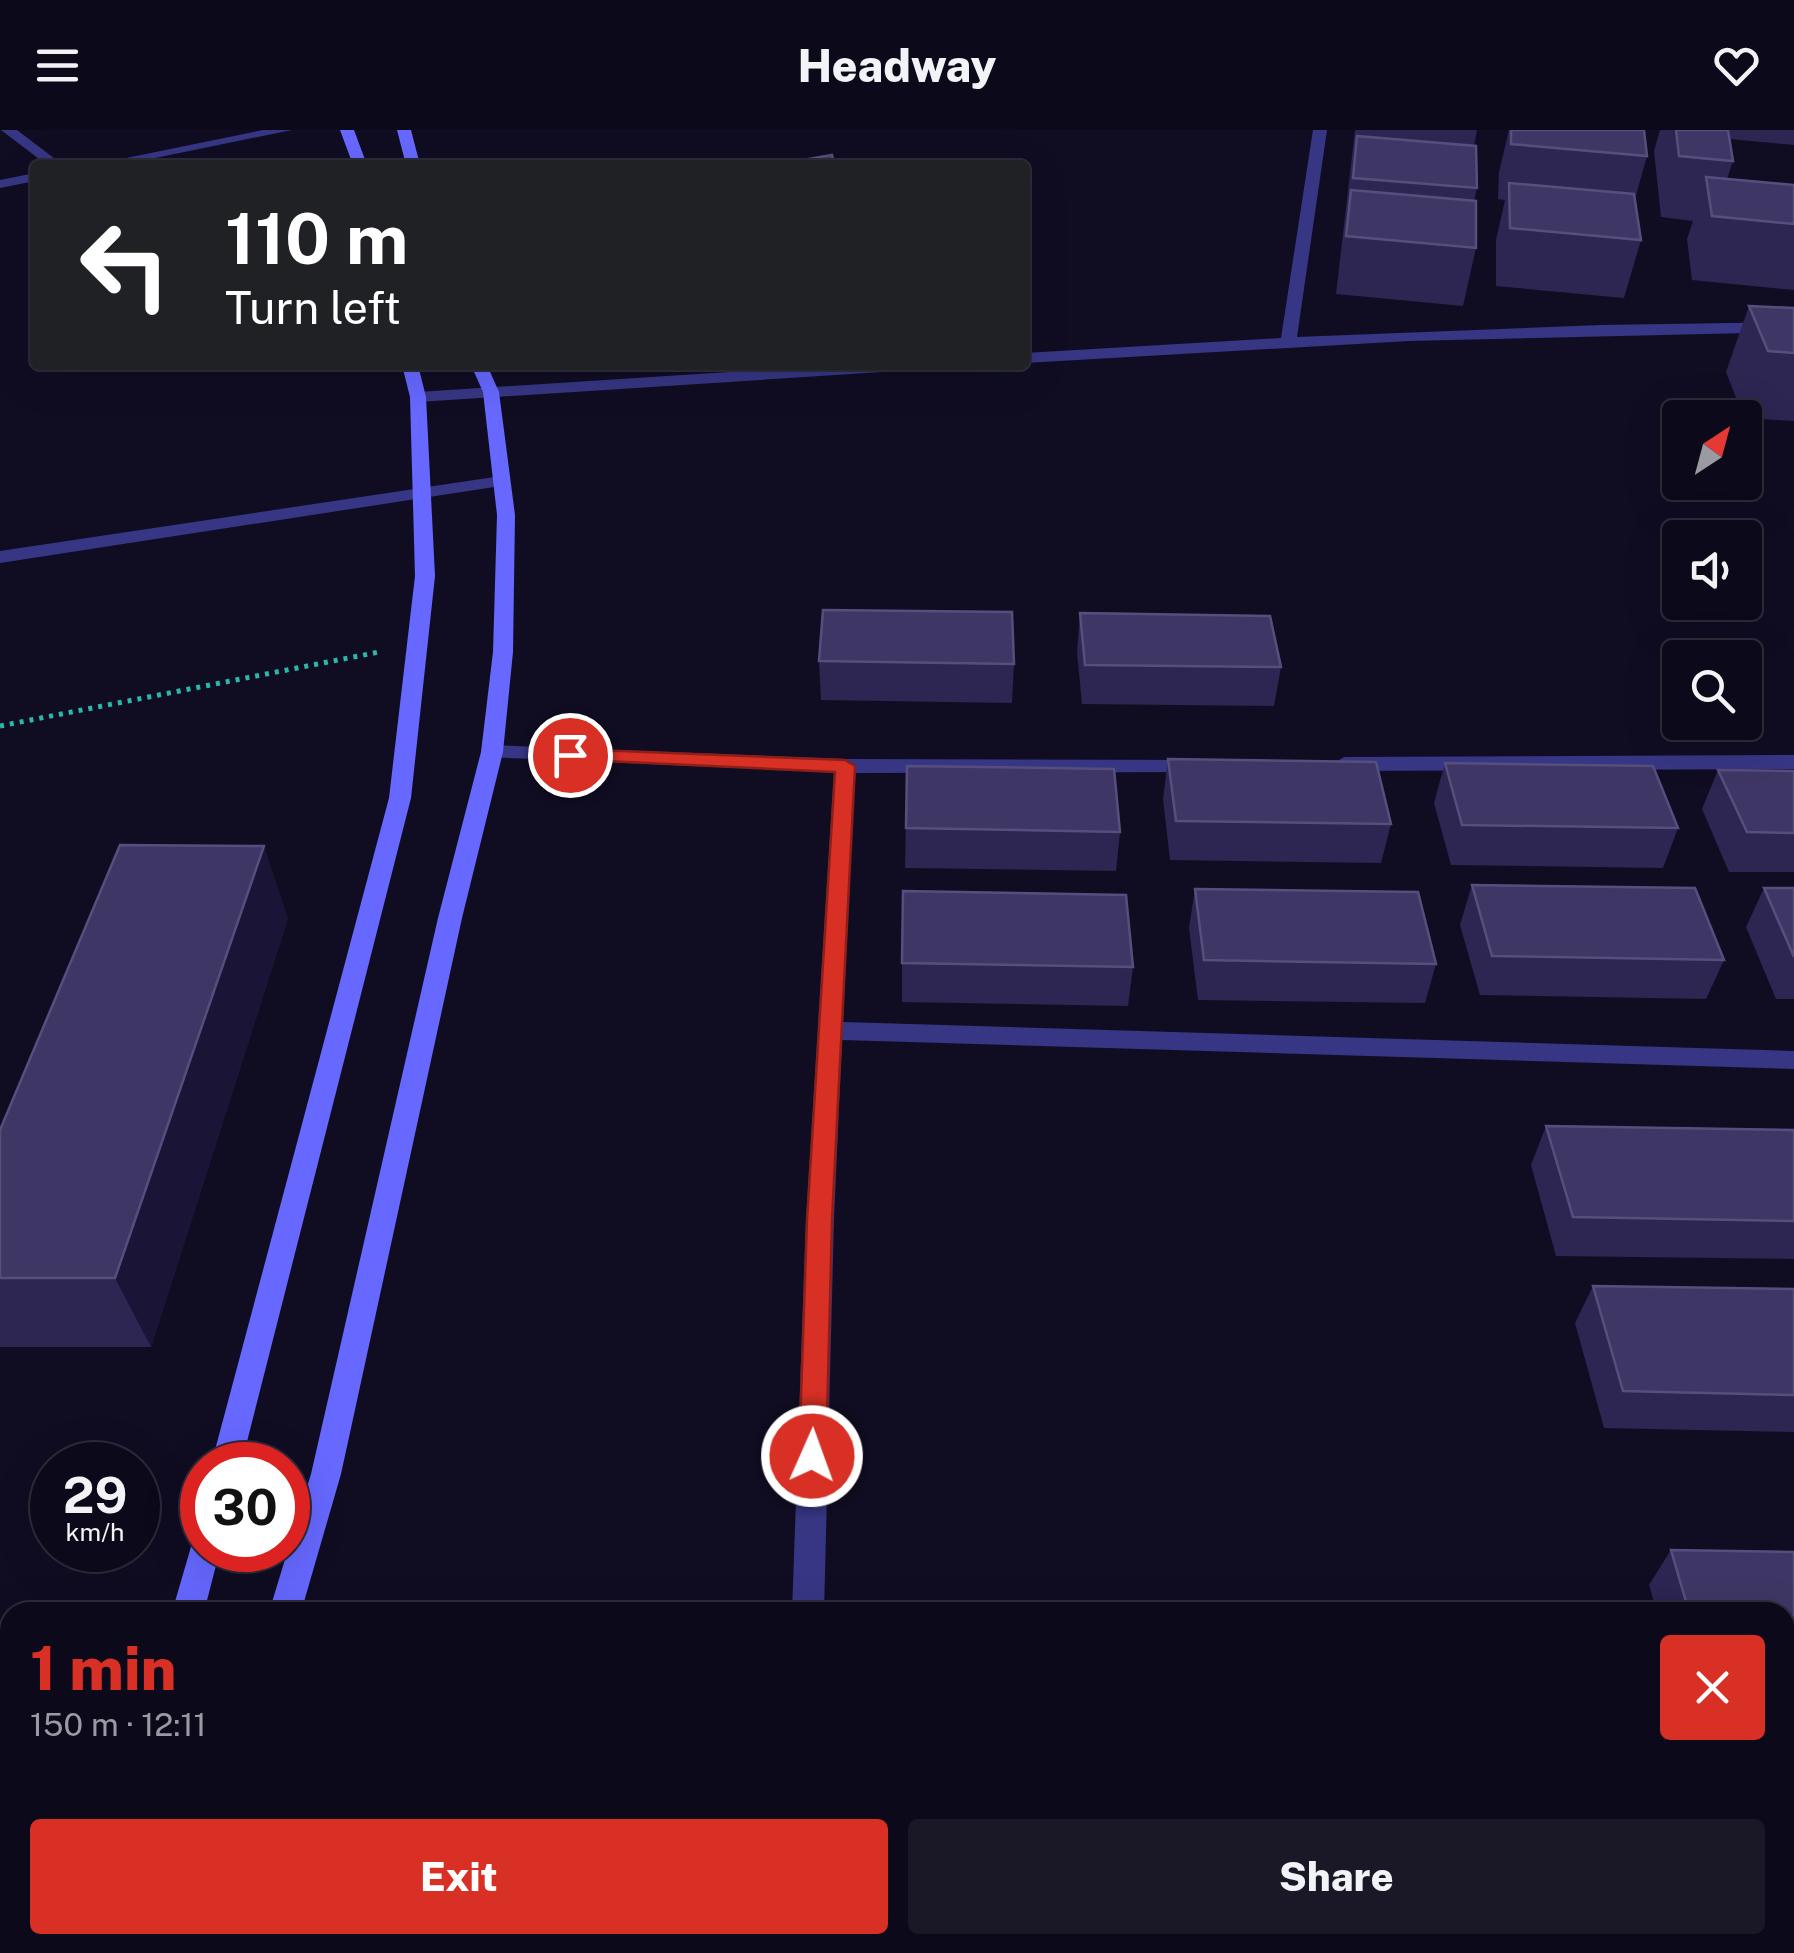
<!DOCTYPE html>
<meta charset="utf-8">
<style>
:root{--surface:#0c0a1a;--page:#1a1827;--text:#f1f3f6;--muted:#9a9aa2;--line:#2c2b39;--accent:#d93025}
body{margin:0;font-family:"Public Sans",sans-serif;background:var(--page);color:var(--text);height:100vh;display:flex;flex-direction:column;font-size:38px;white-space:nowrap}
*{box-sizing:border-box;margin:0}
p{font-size:32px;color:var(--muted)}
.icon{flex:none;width:55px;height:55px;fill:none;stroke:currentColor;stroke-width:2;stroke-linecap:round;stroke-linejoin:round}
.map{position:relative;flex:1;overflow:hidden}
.side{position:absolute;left:0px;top:1472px;width:1795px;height:352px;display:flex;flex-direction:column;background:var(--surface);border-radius:30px 30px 0 0;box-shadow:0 10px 40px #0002,0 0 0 2px var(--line)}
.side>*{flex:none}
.top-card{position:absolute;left:30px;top:30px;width:1000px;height:210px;border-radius:10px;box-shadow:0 10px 40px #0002,0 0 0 2px var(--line);background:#202124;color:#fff;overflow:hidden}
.needle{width:65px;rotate:36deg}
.buttons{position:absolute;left:1662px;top:270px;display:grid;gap:20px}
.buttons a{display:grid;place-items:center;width:100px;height:100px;border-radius:10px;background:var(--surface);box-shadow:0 10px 40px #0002,0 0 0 2px var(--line);font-size:50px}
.speed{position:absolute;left:30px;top:1312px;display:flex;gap:20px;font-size:50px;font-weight:700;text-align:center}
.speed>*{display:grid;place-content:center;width:130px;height:130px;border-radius:50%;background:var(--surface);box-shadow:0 10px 40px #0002,0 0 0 2px var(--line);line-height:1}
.speed small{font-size:25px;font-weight:400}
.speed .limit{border:15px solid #d22;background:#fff;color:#111}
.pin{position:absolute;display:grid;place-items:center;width:85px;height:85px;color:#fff;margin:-42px;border:5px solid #fff;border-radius:50%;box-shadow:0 2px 10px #0007}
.me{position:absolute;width:110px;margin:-55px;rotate:2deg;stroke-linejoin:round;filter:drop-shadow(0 0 8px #0008)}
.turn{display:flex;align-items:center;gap:35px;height:210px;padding:0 30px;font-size:45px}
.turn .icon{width:130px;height:130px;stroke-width:2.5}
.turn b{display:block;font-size:70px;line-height:85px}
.round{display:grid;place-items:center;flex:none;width:105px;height:105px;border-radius:10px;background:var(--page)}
.summary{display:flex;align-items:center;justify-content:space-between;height:170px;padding:0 30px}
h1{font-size:60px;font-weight:800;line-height:75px;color:var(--accent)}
.primary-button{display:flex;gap:20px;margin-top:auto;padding:20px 30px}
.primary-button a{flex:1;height:115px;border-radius:10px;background:var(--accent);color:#fff;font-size:40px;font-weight:800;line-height:115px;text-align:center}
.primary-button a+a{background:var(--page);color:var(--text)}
header{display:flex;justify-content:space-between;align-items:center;height:130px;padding:0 30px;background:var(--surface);font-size:45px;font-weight:800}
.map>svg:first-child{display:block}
</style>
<header><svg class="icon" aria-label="menu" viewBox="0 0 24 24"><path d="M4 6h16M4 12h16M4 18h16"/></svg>Headway<svg class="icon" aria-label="heart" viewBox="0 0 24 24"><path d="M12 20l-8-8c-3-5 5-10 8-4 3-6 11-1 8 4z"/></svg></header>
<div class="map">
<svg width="1794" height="1823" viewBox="0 0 1794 1823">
<rect width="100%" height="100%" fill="#100d23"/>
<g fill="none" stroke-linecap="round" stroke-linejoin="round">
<!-- path -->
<polyline stroke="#29b9ab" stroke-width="5" stroke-dasharray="4 6" stroke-linecap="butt" points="0,596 379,522"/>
<!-- minor -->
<g fill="#363684" fill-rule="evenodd">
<polygon points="1,0 17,0 63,35 47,35"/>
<polygon points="1313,0 1327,0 1297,207 1601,195 1794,192 1794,202 1409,211 1025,233 1025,223 1281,208"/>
<polygon points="836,235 921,235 913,240 418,272 410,267 418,262"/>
<polygon points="501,346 510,351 507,355 0,433 0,421"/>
<polygon points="492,615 845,629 1207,630 1210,635 1207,640 1199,642 855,643 843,892 1794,921 1794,939 842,910 834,1090 824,1482 792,1482 806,1090 834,642 484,627 481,622"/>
<polygon points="1794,625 1794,639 1344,641 1333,634 1344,627"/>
<rect x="779" y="1815" width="36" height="8"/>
</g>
<!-- tertiary -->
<g fill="#363684" fill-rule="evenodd">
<polygon points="263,0 292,0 121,35 92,35"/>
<polygon points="35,43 35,51 0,58 0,50"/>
</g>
<!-- secondary -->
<g fill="#6668ff" fill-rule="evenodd">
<polygon points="340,0 354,0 367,35 353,35"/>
<polygon points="397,0 411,0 420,35 406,35"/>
<polygon points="402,235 418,235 426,267 435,446 411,668 241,1335 211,1335 389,668 415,446 410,267"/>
<polygon points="471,235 487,235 499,262 515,385 513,522 503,622 462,788 341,1344 301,1482 269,1482 311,1344 438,788 481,622 493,522 497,385 483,262"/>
<polygon points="202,1406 202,1420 220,1420 204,1482 172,1482 193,1410"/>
<polygon points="83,1815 119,1815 118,1823 82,1823"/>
<polygon points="171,1815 207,1815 206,1823 170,1823"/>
</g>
</g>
<!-- wall -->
<g fill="#2d2552">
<polygon points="1355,0 1477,0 1474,16 1477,58 1474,71 1476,118 1463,176 1336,164"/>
<polygon points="1509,0 1644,0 1647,26 1635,69 1641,110 1624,168 1496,156 1496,110 1505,70 1498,69 1499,42"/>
<polygon points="1660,0 1794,0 1794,15 1730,9 1733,31 1727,49 1794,55 1794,160 1692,150 1687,109 1693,91 1661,87 1654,21"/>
<polygon points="1749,176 1794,178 1794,291 1744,288 1726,242"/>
<polygon points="1080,483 1281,537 1274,576 1082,574 1077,522"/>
<polygon points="819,531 1014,534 1012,573 821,570"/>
<polygon points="1168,629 1391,694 1381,733 1170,730 1163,669"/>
<polygon points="1445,633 1678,698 1663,738 1451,735 1434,673"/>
<polygon points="907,636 1120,702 1116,741 905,738"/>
<polygon points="1718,640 1794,641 1794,742 1729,742 1702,679"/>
<polygon points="1472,755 1724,830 1706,869 1480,865 1460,795"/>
<polygon points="1764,758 1794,758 1794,869 1776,869 1746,797"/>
<polygon points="1195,759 1436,834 1425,873 1198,870 1189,798"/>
<polygon points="288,788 151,1217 0,1217 0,1000"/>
<polygon points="902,833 1133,837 1128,876 902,872"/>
<polygon points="1546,996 1794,1000 1794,1129 1556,1126 1531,1035"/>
<polygon points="1593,1156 1794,1159 1794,1302 1604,1298 1575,1193"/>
<polygon points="1671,1420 1794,1422 1794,1588 1785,1587 1785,1482 1657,1482 1649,1455"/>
<polygon points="1785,1688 1794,1823 1753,1823 1751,1815 1785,1815"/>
</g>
<!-- shaded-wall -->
<polygon fill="#1a1437" points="264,716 288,788 151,1217 115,1148"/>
<!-- building -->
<g fill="#3e3765" stroke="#564f7d" stroke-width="2.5">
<polygon points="1511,0 1644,0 1647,26 1511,14"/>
<polygon points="1676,0 1728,0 1733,31 1679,26"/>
<polygon points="1357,6 1476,16 1477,58 1353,48"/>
<polygon points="832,25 835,35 774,35"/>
<polygon points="1706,47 1794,55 1794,94 1712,86"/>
<polygon points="1509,53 1634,64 1641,110 1510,98"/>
<polygon points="1351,60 1476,71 1476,118 1346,106"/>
<polygon points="1749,176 1794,178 1794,223 1768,221"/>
<polygon points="823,480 1012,482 1014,534 819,531"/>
<polygon points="1080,483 1270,486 1281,537 1085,535"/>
<polygon points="1168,629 1376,632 1391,694 1176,691"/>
<polygon points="1445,633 1653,636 1678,698 1462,695"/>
<polygon points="907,636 1114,639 1120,702 906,698"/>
<polygon points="1718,640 1794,641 1794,703 1747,702"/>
<polygon points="120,715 264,716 115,1148 0,1148 0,1000"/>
<polygon points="1472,755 1695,758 1724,830 1492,826"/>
<polygon points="1764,758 1794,758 1794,827"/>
<polygon points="1195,759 1418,762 1436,834 1204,830"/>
<polygon points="903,761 1126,765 1133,837 902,833"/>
<polygon points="1546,996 1794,1000 1794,1091 1573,1087"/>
<polygon points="1593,1156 1794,1159 1794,1265 1623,1261"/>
<polygon points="1671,1420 1794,1422 1794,1555 1785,1554 1785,1482 1689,1482"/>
<polygon points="1785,1688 1794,1688 1794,1823 1790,1823 1785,1807"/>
</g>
<!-- route -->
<polygon fill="#d93025" stroke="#8d1f18" stroke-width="2.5" points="570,619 845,630 855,636 832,1090 826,1326 822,1334 812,1338 803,1334 799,1326 807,1090 835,642 564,629 561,625"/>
</svg>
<div class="buttons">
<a><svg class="needle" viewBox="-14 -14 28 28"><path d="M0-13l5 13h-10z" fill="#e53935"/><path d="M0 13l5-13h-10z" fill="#9a9aa2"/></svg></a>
<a><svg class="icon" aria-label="sound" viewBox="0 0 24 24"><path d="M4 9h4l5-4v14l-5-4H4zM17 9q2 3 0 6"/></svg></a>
<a><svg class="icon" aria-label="search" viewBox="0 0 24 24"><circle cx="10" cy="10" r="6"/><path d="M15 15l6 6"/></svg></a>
</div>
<div class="speed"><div>29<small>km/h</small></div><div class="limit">30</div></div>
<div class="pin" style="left:570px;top:625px;background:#d93025"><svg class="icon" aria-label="arrive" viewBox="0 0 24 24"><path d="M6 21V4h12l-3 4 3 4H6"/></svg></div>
<svg class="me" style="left:812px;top:1326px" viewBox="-20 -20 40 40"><circle r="17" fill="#d93025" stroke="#fff" stroke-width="3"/><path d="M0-11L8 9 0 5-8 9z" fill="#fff"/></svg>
<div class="top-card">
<div class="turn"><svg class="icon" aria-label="left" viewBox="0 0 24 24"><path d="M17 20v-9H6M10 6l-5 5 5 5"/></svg><div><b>110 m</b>Turn left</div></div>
</div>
<section class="side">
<div class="summary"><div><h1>1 min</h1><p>150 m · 12:11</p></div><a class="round" style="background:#d93025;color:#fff"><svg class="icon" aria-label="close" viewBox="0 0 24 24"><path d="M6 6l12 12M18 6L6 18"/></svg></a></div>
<div class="primary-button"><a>Exit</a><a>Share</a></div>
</section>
</div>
